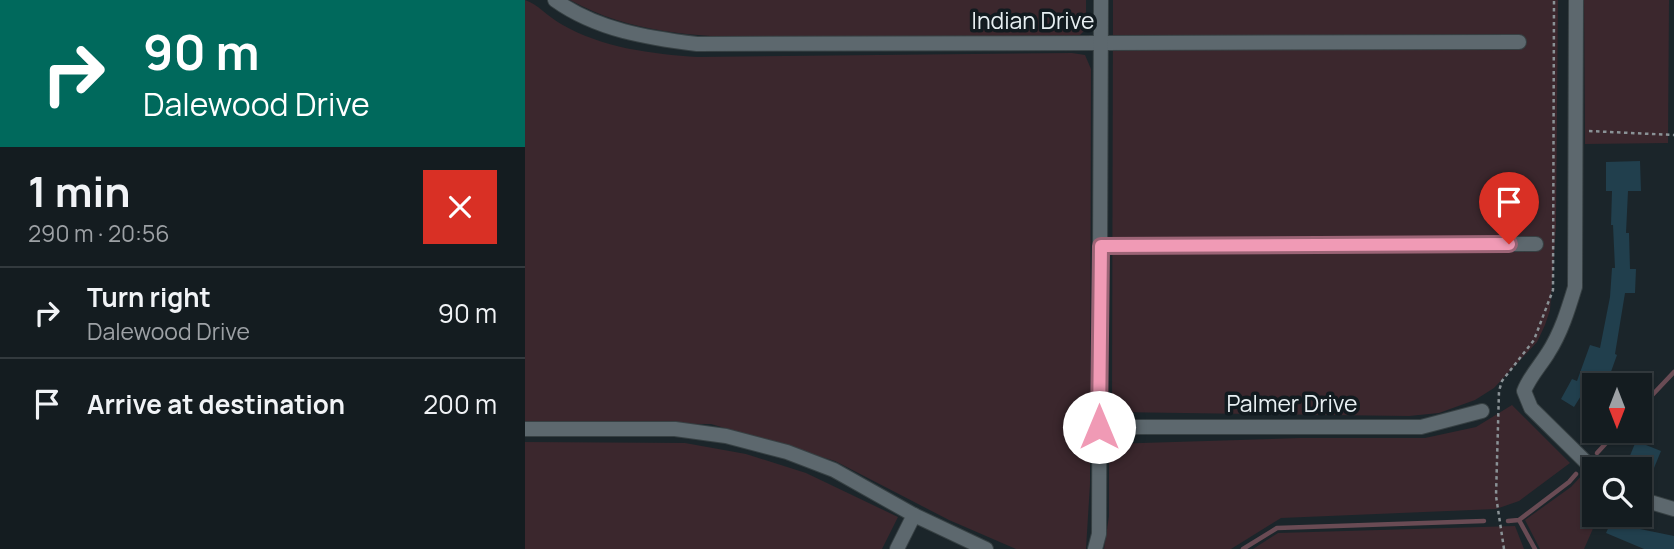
<!DOCTYPE html>
<meta charset="utf-8">
<style>
:root{--surface:#141c20;--page:#1d2529;--text:#f1f3f6;--muted:#9da1a5;--line:#333a3e}
body{margin:0;font-family:Manrope,sans-serif;background:var(--page);color:var(--text);height:100vh;display:flex;flex-direction:column;font-size:26px;white-space:nowrap}
*{box-sizing:border-box;margin:0}
p{font-size:23px;color:var(--muted)}
.icon{flex:none;width:38px;height:38px;fill:none;stroke:currentColor;stroke-width:2;stroke-linecap:round;stroke-linejoin:round}
.map{position:relative;flex:1;overflow:hidden}
.side{display:flex;flex-direction:column;background:var(--surface);width:525px}
.side>*{flex:none}
.banner{background:#00695c;color:#fff;overflow:hidden}
.needle{width:46px;rotate:180deg}
.controls{position:absolute;left:1057px;top:373px;display:grid;gap:14px}
.controls a{display:grid;place-items:center;width:70px;height:70px;border-radius:0px;background:var(--surface);box-shadow:0 2px 5px #0004,0 0 0 2px var(--line);font-size:35px}
.pin{position:absolute;display:grid;place-items:center;width:60px;height:60px;color:#fff;margin:-72px -30px;border-radius:50% 50% 50% 0;rotate:-45deg;box-shadow:0 0 7px #0007}
.pin .icon{rotate:45deg}
.me{position:absolute;width:77px;margin:-38px;rotate:0deg;stroke-linejoin:round;filter:drop-shadow(0 0 5px #0008)}
.turn{display:flex;align-items:center;gap:24px;height:147px;padding:0 28px;font-size:32px}
.turn .icon{width:91px;height:91px;stroke-width:2.5}
.turn b{display:block;font-size:49px;line-height:60px}
.round{display:grid;place-items:center;flex:none;width:74px;height:74px;border-radius:0px;background:var(--page)}
.summary{display:flex;align-items:center;justify-content:space-between;height:119px;padding:0 28px}
h1{font-size:42px;font-weight:700;line-height:52px}
ul{padding:0;list-style:none}
li{display:flex;align-items:center;gap:21px;height:91px;padding:0 28px;border-top:2px solid var(--line)}
li div{flex:1}
li b{display:block;font-size:26px}
li em{font-style:normal}
main{display:flex;flex:1;min-height:0}
.map>svg:first-child{display:block}
</style>
<main>
<section class="side">
<div class="banner">
<div class="turn"><svg class="icon" aria-label="right" viewBox="0 0 24 24"><path d="M7 20v-9h11M14 6l5 5-5 5"/></svg><div><b>90 m</b>Dalewood Drive</div></div>
</div>
<div class="summary"><div><h1>1 min</h1><p>290 m · 20:56</p></div><a class="round" style="background:#d93025;color:#fff"><svg class="icon" aria-label="close" viewBox="0 0 24 24"><path d="M6 6l12 12M18 6L6 18"/></svg></a></div>
<ul>
<li><svg class="icon" aria-label="right" viewBox="0 0 24 24"><path d="M7 20v-9h11M14 6l5 5-5 5"/></svg><div><b>Turn right</b><p>Dalewood Drive</p></div><em>90 m</em></li>
<li><svg class="icon" aria-label="arrive" viewBox="0 0 24 24"><path d="M6 21V4h12l-3 4 3 4H6"/></svg><div><b>Arrive at destination</b></div><em>200 m</em></li>
</ul>
</section>
<div class="map">
<svg width="1149" height="549" viewBox="0 0 1149 549">
<rect width="100%" height="100%" fill="#1b252a"/>
<!-- green -->
<g fill="#3b272d">
<path d="M0 0C13 4 23 17 36 24 77 48 127 54 173 57L547 53 560 55 566 69 565 484 561 549H491L424 520 310 461 186 424 0 423Z"/>
<path d="M45 0H561V29L553 37C471 36 389 37 306 37 219 37 124 44 45 0Z"/>
<polygon points="588,0 1033,0 1031,227 1025,310 1020,325 1012,342 969,388 950,400 914,413 884,416 587,412"/>
<polygon points="1059,0 1144,0 1143,143 1060,144"/>
<polygon points="987,405 1045,463 994,501 971,509 756,518 706,549 579,549 584,516 584,444 775,438 900,438 951,427"/>
<polygon points="0,442 160,443 221,454 281,473 373,517 357,549 0,549"/>
<polygon points="1060,472 1069,482 1069,514 1074,515 1059,549 1015,549 1000,520 1046,487"/>
<polygon points="990,526 999,549 728,549 753,533"/>
</g>
<g fill="none" stroke-linecap="round" stroke-linejoin="round">
<!-- stream -->
<g stroke="#694b54" stroke-width="4.5">
<polyline points="1115,408 1149,372"/>
<polyline points="1072,453 1093,430"/>
<polyline points="994,520 1010,549"/>
<polyline points="983,521 994,520 1044,482 1051,474"/>
<polyline points="718,549 752,528 959,521"/>
</g>
</g>
<!-- building -->
<g fill="#213f4d">
<polygon points="1115,161 1116,191 1103,191 1101,233 1104,233 1105,269 1111,269 1110,293 1100,293 1090,354 1092,355 1083,380 1069,375 1049,407 1036,399 1047,379 1052,381 1065,345 1075,348 1085,297 1087,268 1090,268 1088,225 1086,225 1087,191 1081,191 1081,162"/>
<polygon points="1111,441 1136,451 1129,468 1104,458"/>
<polygon points="1088,518 1115,529 1149,536 1149,549 1119,549 1081,533"/>
</g>
<g fill="none" stroke-linecap="round" stroke-linejoin="round">
<!-- minor casing -->
<g stroke="#374043" stroke-width="16">
<g id="minor">
<path d="M30 0C72 30 123 38 172 44L994 42"/>
<path d="M1051 0 1050 287C1043 310 1036 333 1023 353 1015 366 1005 376 999 391L1006 408 1069 470"/>
<polyline points="576,246 1011,244"/>
<polyline points="574,427 896,427 957,411"/>
<polyline points="0,429 150,429 201,436 262,452 309,470 389,515 461,549"/>
<polyline points="1115,499 1149,509"/>
<polyline points="372,549 389,515"/>
<polyline points="570,549 574,534 576,0"/>
</g>
</g>
<!-- path -->
<g stroke="#8a9296" stroke-width="2.5" stroke-dasharray="3.5 3.5" stroke-linecap="butt">
<polyline points="1064,131 1149,135"/>
<polyline points="979,549 971,496 974,391 977,381 1009,340 1028,290 1029,0"/>
</g>
<!-- minor -->
<use href="#minor" stroke="#5d686e" stroke-width="14"/>
</g>
<g fill="none" stroke-linecap="round" stroke-linejoin="round">
<!-- route casing -->
<g stroke="#9c6476" stroke-width="18">
<polyline id="route" points="574,427 576,246 984,244"/>
</g>
<!-- route -->
<use href="#route" stroke="#f09ab5" stroke-width="12"/>
</g>
<g text-anchor="middle" stroke-width="7" stroke-linejoin="round" paint-order="stroke">
<!-- street labels -->
<g font-size="23" fill="#e8eff2" stroke="#121b20">
<text x="508" y="29">Indian Drive</text>
<text x="767" y="412">Palmer Drive</text>
</g>
</g>
</svg>
<div class="controls">
<a><svg class="needle" viewBox="-14 -14 28 28"><path d="M0-13l5 13h-10z" fill="#e53935"/><path d="M0 13l5-13h-10z" fill="#9da1a5"/></svg></a>
<a><svg class="icon" aria-label="search" viewBox="0 0 24 24"><circle cx="10" cy="10" r="6"/><path d="M15 15l6 6"/></svg></a>
</div>
<div class="pin" style="left:984px;top:244px;background:#d93025"><svg class="icon" aria-label="arrive" viewBox="0 0 24 24"><path d="M6 21V4h12l-3 4 3 4H6"/></svg></div>
<svg class="me" style="left:574px;top:427px" viewBox="-20 -20 40 40"><circle r="19" fill="#fff"/><path d="M0-13L10 11 0 6-10 11z" fill="#f09ab5"/></svg>
</div>
</main>
